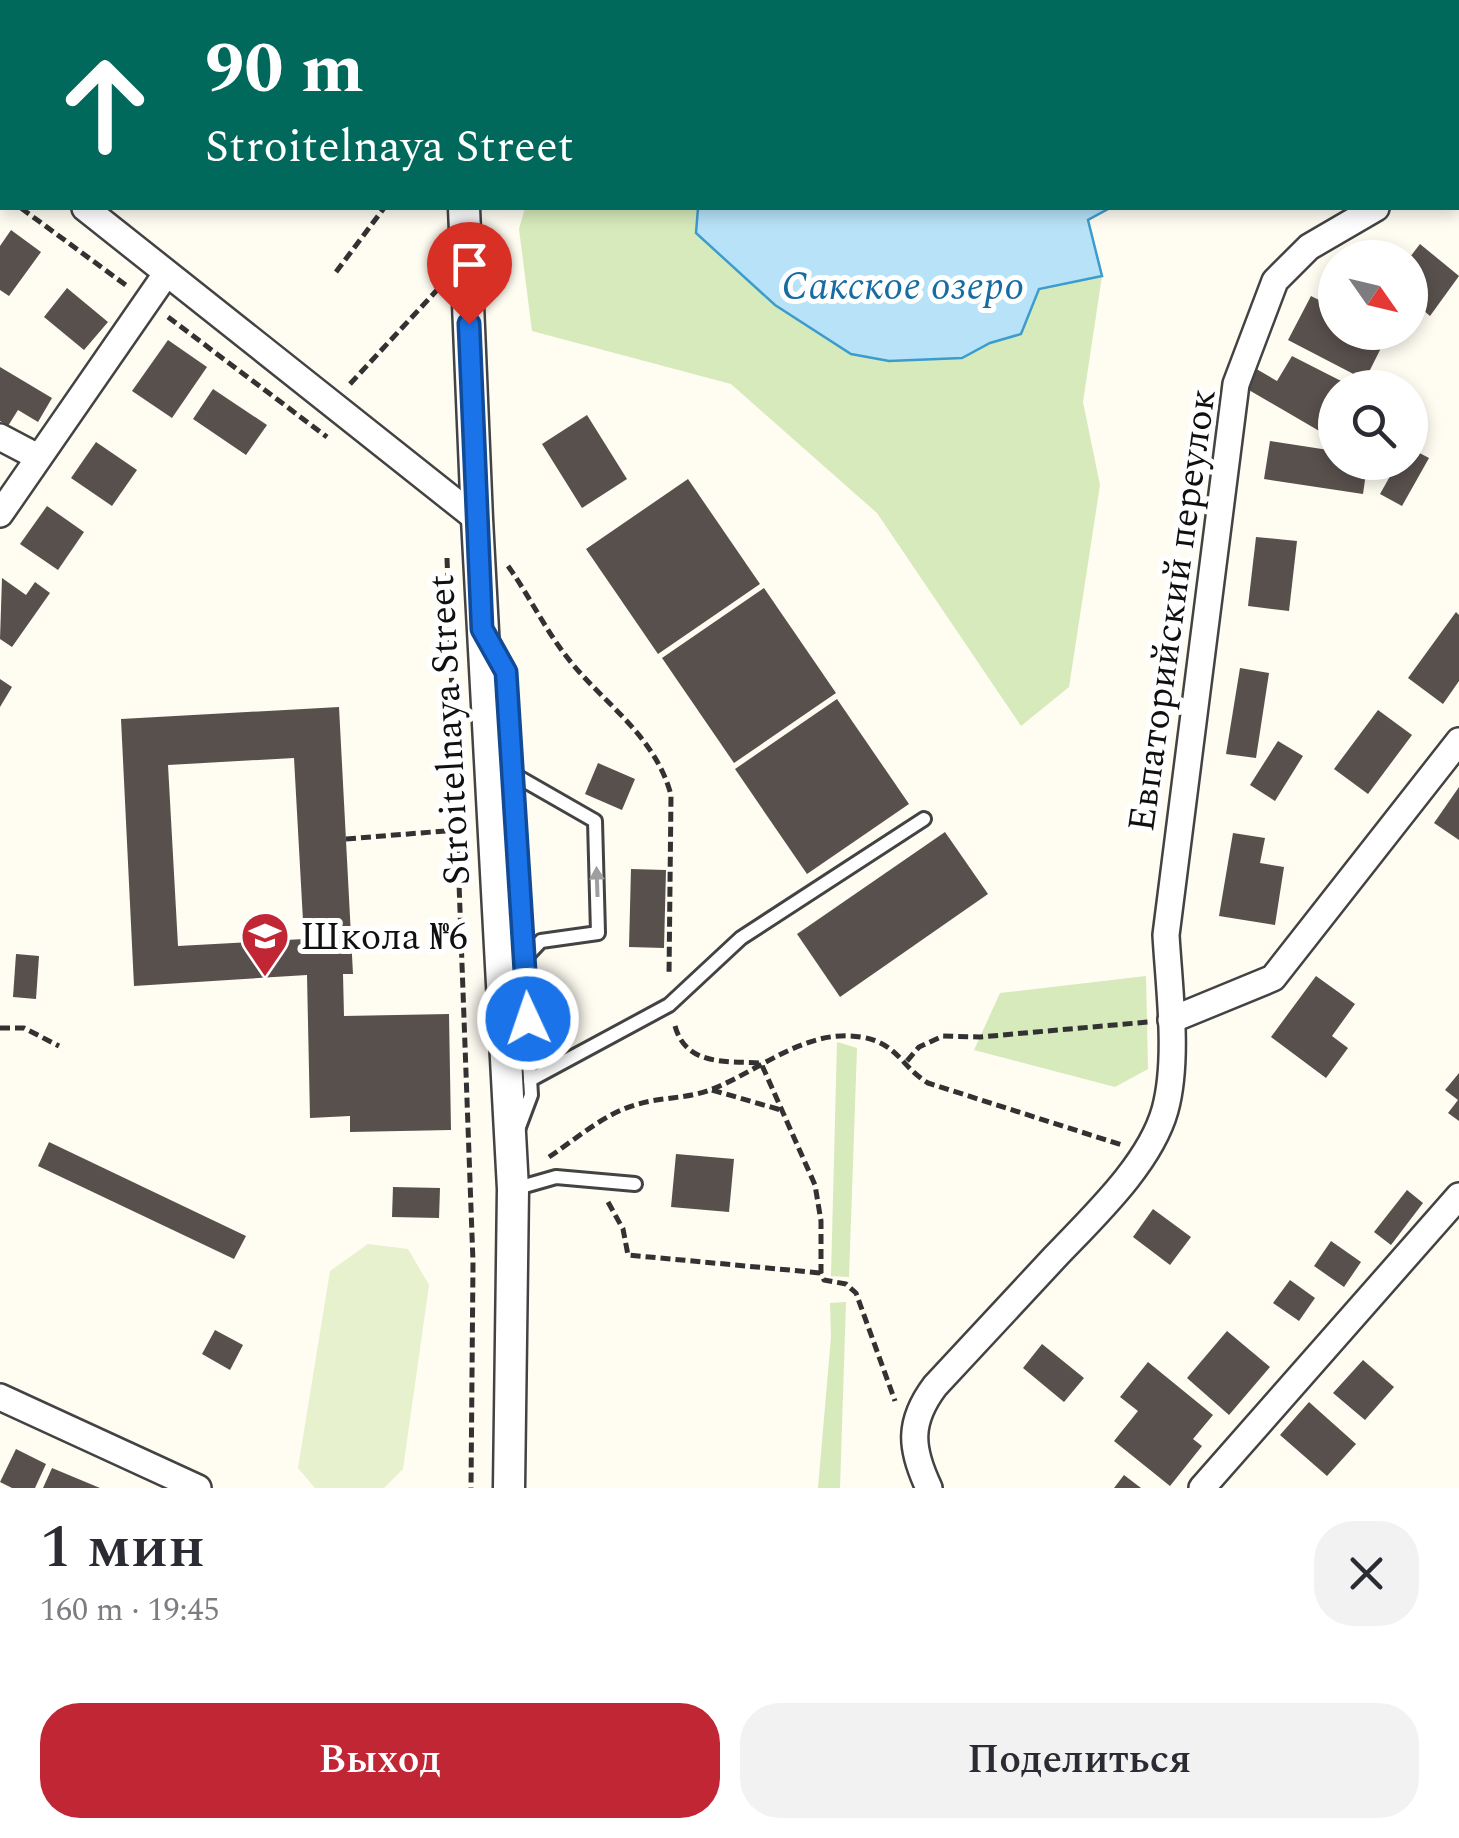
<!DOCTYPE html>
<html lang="ru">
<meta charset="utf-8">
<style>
:root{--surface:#fff;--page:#f2f2f3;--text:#2b2b33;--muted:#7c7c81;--accent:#c12635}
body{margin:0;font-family:Spectral,serif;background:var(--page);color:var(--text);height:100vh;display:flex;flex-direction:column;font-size:38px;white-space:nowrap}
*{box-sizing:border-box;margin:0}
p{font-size:32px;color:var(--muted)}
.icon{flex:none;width:55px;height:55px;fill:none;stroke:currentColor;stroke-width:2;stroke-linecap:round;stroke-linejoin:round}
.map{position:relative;height:1488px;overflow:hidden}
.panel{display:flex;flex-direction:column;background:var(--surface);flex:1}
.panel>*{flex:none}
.top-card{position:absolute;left:0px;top:0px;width:1460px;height:210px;box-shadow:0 5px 15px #0003;background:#00695c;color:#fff;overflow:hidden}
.needle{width:65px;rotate:124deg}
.controls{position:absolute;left:1318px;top:240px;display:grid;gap:20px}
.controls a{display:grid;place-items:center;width:110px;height:110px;border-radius:50%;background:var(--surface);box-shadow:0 5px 15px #0003;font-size:50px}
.pin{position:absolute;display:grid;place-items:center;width:85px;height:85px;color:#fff;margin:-102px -42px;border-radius:50% 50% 50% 0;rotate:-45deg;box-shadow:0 0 10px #0007}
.pin .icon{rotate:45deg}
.me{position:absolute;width:110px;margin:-55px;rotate:357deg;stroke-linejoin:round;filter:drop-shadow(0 0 8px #0008)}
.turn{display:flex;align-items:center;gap:35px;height:210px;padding:0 40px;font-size:45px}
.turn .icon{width:130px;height:130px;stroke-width:2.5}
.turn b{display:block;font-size:70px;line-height:85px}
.round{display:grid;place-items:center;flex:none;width:105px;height:105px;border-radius:40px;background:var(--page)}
.headline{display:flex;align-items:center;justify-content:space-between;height:170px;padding:0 40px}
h1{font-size:60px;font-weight:600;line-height:75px}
.action{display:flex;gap:20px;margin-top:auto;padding:20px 40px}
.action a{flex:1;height:115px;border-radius:40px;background:var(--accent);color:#fff;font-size:40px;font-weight:600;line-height:115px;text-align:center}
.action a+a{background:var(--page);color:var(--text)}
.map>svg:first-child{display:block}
</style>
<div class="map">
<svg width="1459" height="1488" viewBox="0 0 1459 1488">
<rect width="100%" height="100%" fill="#fffcf2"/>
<!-- green -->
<g fill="#d6eabb">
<polygon points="525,208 698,208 696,233 962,358 990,343 1021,334 1039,289 1102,276 1083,402 1100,485 1069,687 1021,726 877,513 731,384 532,331 519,229"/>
<polygon points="1146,976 1148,1069 1115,1087 974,1050 1000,993"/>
<polygon points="837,1042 857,1048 849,1277 831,1276"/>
<polygon points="846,1302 840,1488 818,1488 831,1337 830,1303"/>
</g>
<!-- pitch -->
<polygon fill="#e7f1cd" points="368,1244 408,1249 429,1285 403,1469 384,1488 315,1488 298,1468 330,1271"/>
<!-- water -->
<g fill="#b7e2f7" stroke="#3d9cce" stroke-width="2.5">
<polygon points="649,0 1416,0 649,2"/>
<polygon points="698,208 1110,208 1088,220 1102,276 1039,289 1021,334 990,343 962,358 889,361 851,354 775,305 696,233"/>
</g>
<!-- building -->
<g fill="#58504c" fill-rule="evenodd">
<polygon points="11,230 41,252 9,296 0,290 0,246"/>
<polygon points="1420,244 1459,276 1430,316 1410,299 1410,257"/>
<polygon points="67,288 108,322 84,350 44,317"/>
<polygon points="1311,296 1335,308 1335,332 1363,332 1360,337 1381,348 1365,380 1288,340"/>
<polygon points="168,340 207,367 172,418 132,391"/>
<polygon points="1292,356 1349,385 1347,388 1335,388 1335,409 1321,432 1242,386 1253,367 1277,381"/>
<polygon points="0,367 52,398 38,422 18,410 8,426 0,421"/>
<polygon points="213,389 267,425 246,455 193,419"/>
<polygon points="587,415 627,479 582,508 542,444"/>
<polygon points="1270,441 1335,451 1335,462 1367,466 1363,494 1264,479"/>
<polygon points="96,442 137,470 112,506 71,478"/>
<polygon points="1410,448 1429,458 1402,506 1380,494 1398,462 1410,462"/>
<polygon points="688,479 760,584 658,654 586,549"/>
<polygon points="47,506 84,532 58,570 20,544"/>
<polygon points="1256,537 1297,541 1289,611 1248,606"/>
<polygon points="2,578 26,595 35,582 50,593 12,647 0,639"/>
<polygon points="764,588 836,693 734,763 662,658"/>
<polygon points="1456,612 1459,615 1459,681 1443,704 1408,678"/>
<polygon points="1240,668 1269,673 1256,758 1226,754"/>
<polygon points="0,679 12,687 0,707"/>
<polygon points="837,699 909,804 807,874 735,769"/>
<path d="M339 707 353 974H343L344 1016 449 1014 451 1130 350 1132V1116L310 1118 307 975 134 986 121 719ZM294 758 304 939 178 946 168 765Z"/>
<polygon points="1378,710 1412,735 1368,794 1334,769"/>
<polygon points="1278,741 1303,756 1275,801 1250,785"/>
<polygon points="598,763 635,779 622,810 585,794"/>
<polygon points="1459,787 1459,840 1434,823"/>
<polygon points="945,832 988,894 840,997 797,934"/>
<polygon points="1233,833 1265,838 1260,863 1284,867 1275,925 1219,916"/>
<polygon points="631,869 666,870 664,948 629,947"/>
<polygon points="16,954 39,956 36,999 13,997"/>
<polygon points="1316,976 1355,1004 1332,1036 1348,1048 1326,1078 1271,1037"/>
<polygon points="1459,1073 1459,1121 1448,1113 1458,1100 1445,1090"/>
<polygon points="49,1142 246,1236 234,1259 38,1166"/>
<polygon points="676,1154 734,1159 729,1212 671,1207"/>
<polygon points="393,1187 440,1188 439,1218 392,1217"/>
<polygon points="1407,1190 1423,1203 1391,1245 1374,1232"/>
<polygon points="1153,1209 1191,1237 1170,1265 1133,1237"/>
<polygon points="1331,1241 1361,1262 1344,1287 1314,1266"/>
<polygon points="1290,1280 1315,1298 1299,1321 1273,1303"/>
<polygon points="215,1330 243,1345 230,1370 202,1354"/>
<polygon points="1227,1331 1270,1367 1229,1415 1187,1378"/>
<polygon points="1042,1344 1084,1378 1064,1402 1023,1368"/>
<polygon points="1363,1360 1394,1387 1365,1420 1333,1393"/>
<polygon points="1148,1362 1213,1415 1193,1439 1202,1446 1170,1486 1114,1441 1138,1411 1120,1397"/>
<polygon points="1309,1402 1356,1444 1327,1476 1280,1435"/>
<polygon points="16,1449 46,1464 35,1488 12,1488 0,1482"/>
<polygon points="52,1468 100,1488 43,1488"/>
<polygon points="1124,1475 1141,1488 1114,1488"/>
</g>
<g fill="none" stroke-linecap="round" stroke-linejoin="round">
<!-- service casing -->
<g stroke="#434343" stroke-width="18">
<g id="service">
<polyline points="493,649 506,673 531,1095 519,1127"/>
<polyline points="513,774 595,821 598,933 541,941 525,958"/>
<polyline points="530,1080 669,1005 741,938 924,819"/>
<polyline points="514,1189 556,1177 635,1184"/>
</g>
</g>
<!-- minor casing -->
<g stroke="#434343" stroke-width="30">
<g id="minor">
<polyline points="0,138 2,140"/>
<polyline points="1458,163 1459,162"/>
<polyline points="85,208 477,519"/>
<polyline points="0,437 38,457"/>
<polyline points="0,514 166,274"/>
<polyline points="1171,1020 1273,978 1459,741"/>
<polyline points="0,1397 198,1488"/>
<path d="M929 1488C910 1448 908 1422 935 1386 975 1343 1015 1300 1055 1257 1093 1217 1150 1164 1165 1110 1179 1059 1169 988 1166 935L1236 384 1275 281 1309 247 1376 208"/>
<polyline points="1202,1488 1459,1196"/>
</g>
</g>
<!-- tertiary casing -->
<g stroke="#434343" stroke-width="35">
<g id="tertiary">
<polyline points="456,0 456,2"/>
<polyline points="464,208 477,519 513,1189 509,1488"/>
</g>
</g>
<!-- path -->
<g stroke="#323232" stroke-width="5" stroke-dasharray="10 5" stroke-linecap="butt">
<polyline points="0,192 2,194"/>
<polyline points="21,208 127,286"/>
<polyline points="336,272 384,208"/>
<polyline points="168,317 327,437"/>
<polyline points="350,384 438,289"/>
<polyline points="447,558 473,1262 471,1488"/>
<path d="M508 566C528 594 543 625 563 652 599 701 654 732 671 795L669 976"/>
<polyline points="346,839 457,830"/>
<path d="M675 1026C686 1066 725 1061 761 1063L815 1185 821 1221V1273L824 1280 846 1284 856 1293 895 1401"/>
<polyline points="0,1028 24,1028 59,1046"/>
<polyline points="907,1061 919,1047 943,1036 980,1037 1148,1022"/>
<polyline points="712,1090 781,1110"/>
<path d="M549 1157C576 1139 604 1114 635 1105 659 1097 686 1099 710 1090 760 1071 805 1028 861 1037 898 1043 901 1067 928 1083L1122 1145"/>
<polyline points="608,1202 623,1229 628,1255 821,1273"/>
</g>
<!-- service -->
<use href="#service" stroke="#fff" stroke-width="12"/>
<!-- minor -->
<use href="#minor" stroke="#fff" stroke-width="25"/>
<!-- tertiary -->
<use href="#tertiary" stroke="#fff" stroke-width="30"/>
</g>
<!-- one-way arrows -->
<defs><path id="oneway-solid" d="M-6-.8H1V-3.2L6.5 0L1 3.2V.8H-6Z" transform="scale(2.5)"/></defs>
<use fill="#9f9f9f" href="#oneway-solid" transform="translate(597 882) rotate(-92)"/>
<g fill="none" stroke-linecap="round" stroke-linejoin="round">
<!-- route casing -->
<g stroke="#114b97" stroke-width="25">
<polyline id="route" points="469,324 482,629 506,672 528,1019"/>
</g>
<!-- route -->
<use href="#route" stroke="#1a73e8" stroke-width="18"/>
</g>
<!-- icons -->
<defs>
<g id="school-pin" transform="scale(2.5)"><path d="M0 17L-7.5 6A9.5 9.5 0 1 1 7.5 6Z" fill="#c12635" stroke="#fff"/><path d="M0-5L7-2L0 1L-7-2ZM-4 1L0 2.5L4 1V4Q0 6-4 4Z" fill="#fff"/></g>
</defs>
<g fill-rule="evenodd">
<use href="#school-pin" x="265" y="936"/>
</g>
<g text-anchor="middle" stroke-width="10" stroke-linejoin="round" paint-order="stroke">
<!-- street labels -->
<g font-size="38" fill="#101010" stroke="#fff">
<text transform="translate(1171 610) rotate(-82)" y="13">Евпаторийский переулок</text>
<text transform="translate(448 730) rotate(-93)" y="13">Stroitelnaya Street</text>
</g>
<!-- poi labels -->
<g font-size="38" fill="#101010" stroke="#fff" text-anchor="start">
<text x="300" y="949">Школа №6</text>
</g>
<!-- water labels -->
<g font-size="40" font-style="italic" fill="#176da3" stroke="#fff">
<text x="903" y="299">Сакское озеро</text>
</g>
</g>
</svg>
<div class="controls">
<a><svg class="needle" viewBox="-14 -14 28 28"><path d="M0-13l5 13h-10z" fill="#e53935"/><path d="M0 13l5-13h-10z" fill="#7c7c81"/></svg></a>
<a><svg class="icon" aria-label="search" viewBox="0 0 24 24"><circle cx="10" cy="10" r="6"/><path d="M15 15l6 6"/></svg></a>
</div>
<div class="pin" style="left:469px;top:324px;background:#d93025"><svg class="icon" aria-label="arrive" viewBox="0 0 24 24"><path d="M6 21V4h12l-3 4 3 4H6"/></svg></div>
<svg class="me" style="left:528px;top:1019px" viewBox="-20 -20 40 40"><circle r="17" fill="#1a73e8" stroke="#fff" stroke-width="3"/><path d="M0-11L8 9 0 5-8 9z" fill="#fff"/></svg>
<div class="top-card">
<div class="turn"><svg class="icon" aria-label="ahead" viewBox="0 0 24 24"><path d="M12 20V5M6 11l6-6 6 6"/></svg><div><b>90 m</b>Stroitelnaya Street</div></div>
</div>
</div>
<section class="panel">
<div class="headline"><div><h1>1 мин</h1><p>160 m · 19:45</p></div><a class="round"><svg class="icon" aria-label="close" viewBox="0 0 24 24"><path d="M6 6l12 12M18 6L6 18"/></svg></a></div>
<div class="action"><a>Выход</a><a>Поделиться</a></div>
</section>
